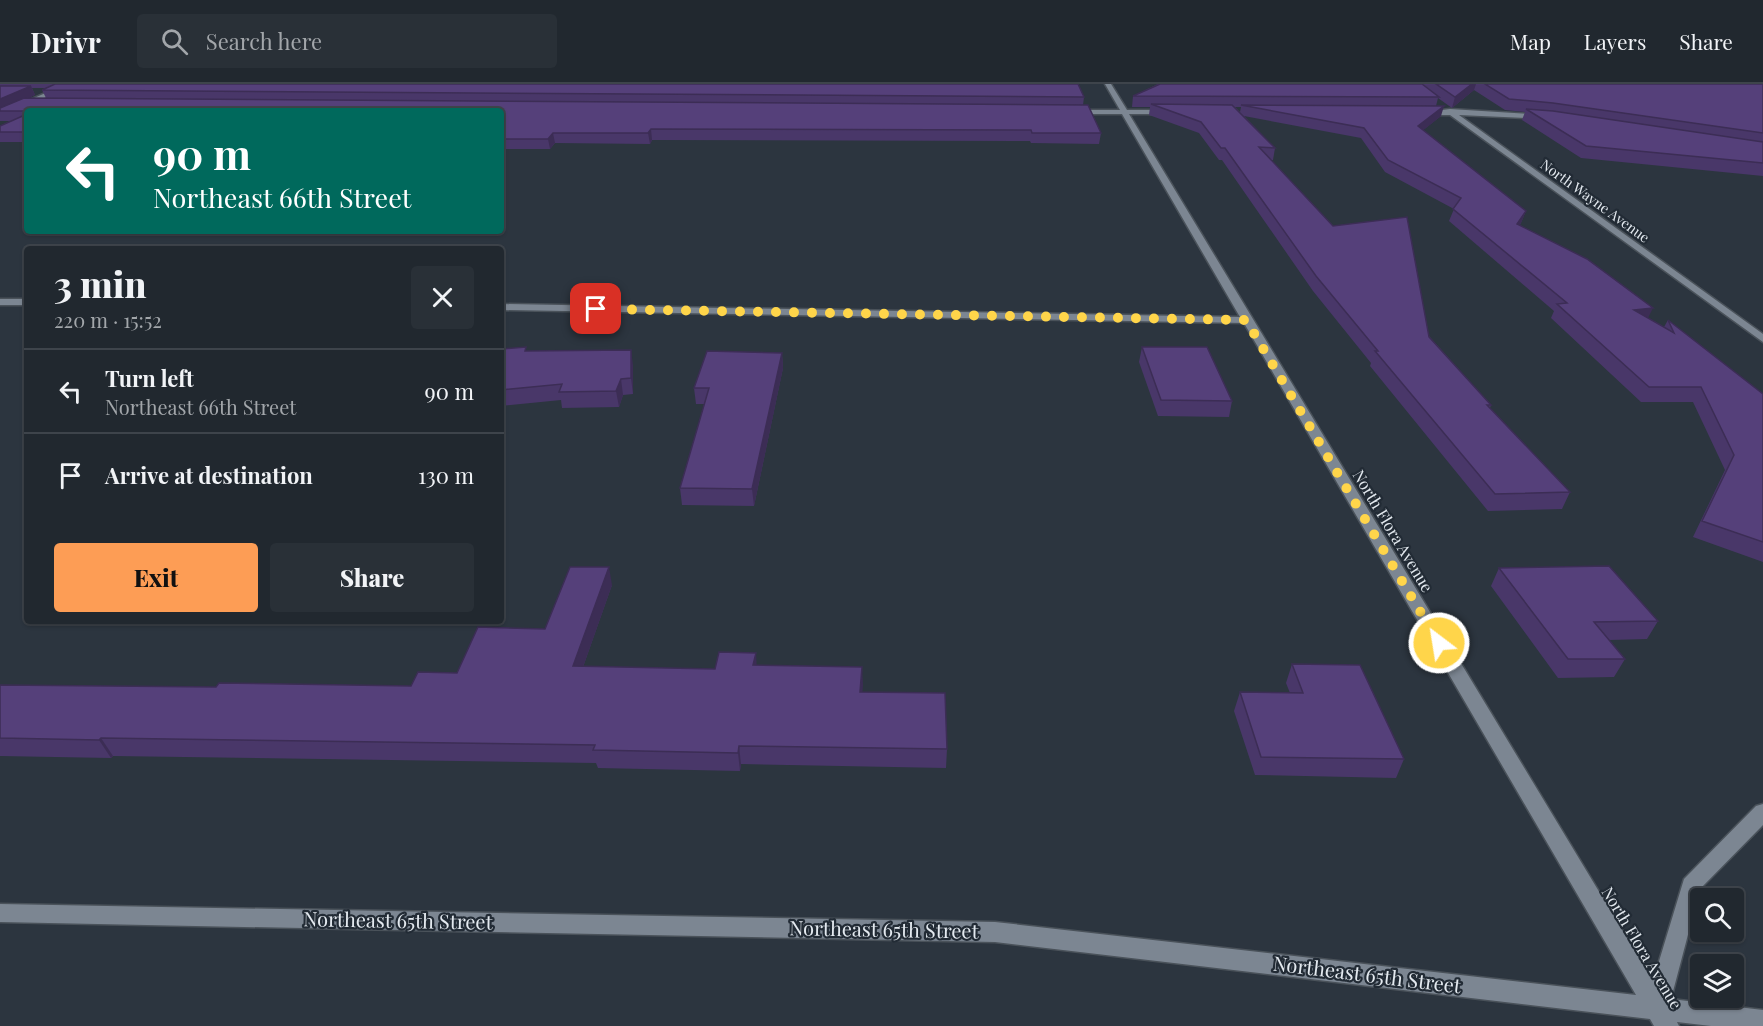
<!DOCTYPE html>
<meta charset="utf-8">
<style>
:root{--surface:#21282f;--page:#293037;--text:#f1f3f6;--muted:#a2a6aa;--line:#3e444b;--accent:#fd9d55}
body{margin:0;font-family:"Playfair Display",serif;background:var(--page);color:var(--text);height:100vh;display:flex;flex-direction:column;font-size:22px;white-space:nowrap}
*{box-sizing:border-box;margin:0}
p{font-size:20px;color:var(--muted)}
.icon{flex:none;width:33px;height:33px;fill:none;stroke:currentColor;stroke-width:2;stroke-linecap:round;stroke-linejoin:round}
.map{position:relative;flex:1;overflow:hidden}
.drawer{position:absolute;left:24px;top:162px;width:480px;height:378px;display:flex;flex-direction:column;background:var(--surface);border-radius:6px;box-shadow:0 2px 4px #0004,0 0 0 2px var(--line)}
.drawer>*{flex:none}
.top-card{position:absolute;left:24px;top:24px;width:480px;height:126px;border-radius:6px;box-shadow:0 2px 4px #0004,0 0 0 2px var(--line);background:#00695c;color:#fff;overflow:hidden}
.fabs{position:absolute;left:1690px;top:804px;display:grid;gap:12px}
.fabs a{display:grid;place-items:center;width:54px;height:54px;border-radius:6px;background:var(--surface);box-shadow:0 2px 4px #0004,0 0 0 2px var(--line);font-size:30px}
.pin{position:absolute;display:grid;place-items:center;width:51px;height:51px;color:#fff;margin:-26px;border-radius:12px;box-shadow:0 3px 9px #0006}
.me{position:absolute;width:66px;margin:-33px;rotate:329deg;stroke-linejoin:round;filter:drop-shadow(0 0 4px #0008)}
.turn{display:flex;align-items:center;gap:21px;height:126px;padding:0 30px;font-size:27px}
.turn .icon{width:78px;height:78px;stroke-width:2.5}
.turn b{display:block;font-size:42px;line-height:51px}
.round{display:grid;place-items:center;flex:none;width:63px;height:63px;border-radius:6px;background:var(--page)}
.summary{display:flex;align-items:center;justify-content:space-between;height:102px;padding:0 30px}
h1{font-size:36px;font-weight:800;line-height:45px}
.button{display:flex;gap:12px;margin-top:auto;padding:12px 30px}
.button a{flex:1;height:69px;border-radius:6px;background:var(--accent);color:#111;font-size:24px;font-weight:800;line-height:69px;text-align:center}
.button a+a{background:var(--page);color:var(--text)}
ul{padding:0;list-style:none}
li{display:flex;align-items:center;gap:18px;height:84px;padding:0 30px;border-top:2px solid var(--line)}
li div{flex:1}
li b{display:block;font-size:22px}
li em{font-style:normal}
header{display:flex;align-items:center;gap:36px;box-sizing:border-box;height:84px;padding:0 30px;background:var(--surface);border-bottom:2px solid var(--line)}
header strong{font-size:28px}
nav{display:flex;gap:33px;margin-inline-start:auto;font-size:21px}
.search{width:420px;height:54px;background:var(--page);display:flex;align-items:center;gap:15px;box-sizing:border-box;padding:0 21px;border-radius:6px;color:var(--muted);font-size:22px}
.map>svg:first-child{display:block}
</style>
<header>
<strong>Drivr</strong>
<div class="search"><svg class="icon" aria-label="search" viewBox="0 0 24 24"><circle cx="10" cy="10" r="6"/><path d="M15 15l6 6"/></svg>Search here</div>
<nav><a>Map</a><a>Layers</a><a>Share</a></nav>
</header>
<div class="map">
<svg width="1763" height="942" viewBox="0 0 1763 942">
<rect width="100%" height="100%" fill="#2c353f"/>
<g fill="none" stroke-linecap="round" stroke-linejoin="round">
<!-- minor casing -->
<g stroke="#4a525a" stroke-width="3">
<g id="minor">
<polygon points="66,0 75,0 0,34 0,29"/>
<polygon points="1105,0 1111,0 1127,26 1170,26 1174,28 1170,30 1129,30 1653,897 1684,795 1756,722 1763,720 1763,741 1700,805 1671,915 1763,926 1763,942 1711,942 1677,938 1679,942 1654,942 1650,935 995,858 0,838 0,820 995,838 1636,911 1244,239 501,226 501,220 1240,233 1122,30 1071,30 1067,28 1071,26 1120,26"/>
<polygon points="1450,25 1548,31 1545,35 1459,31 1763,250 1763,258 1450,31 1422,31 1418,29"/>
<rect x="0" y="215" width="27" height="6"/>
</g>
</g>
<!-- minor -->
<use href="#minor" fill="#7c8692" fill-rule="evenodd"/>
</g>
<!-- wall -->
<g fill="#493769" fill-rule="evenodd">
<path d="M0 0H1078L1084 13 1083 21 1101 49 1099 60 1031 59 1030 57 652 56 650 60 555 59 550 65H501V27H27V58H0V42L10 37H0ZM32 4H47L42 6 46 14H28L35 11Z"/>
<path d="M1158 0H1763V92L1581 74 1522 36 1525 28 1505 26 1474 6 1452 24 1438 14 1436 22 1441 32 1423 46 1526 127 1520 141 1648 234 1664 243 1668 236 1763 310V478L1693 453 1725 386 1693 318H1641L1551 234 1554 227 1449 137 1454 125 1385 88 1361 54 1244 32 1275 64 1273 76H1271L1491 321 1490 324 1570 408 1562 425 1488 427 1370 282 1371 279 1313 207 1222 76H1219L1199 49 1149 31 1150 23H1132L1133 12ZM1235 23H1241L1240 28Z"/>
<polygon points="1142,263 1232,317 1229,333 1158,332 1139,278"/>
<polygon points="501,265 633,281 633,310 623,311 619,323 562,324 561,316 501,322"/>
<polygon points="782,269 783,284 754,422 682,421 680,404 705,320 696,320 694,304"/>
<polygon points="1499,484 1658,537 1647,555 1609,556 1625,575 1614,593 1558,594 1491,502"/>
<polygon points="612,501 583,583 715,585 757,581 862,583 862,608 947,665 946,684 741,680 740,687 598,684 596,679 113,672 111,674 0,672 0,601 216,603 411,602 457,589 545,545"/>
<polygon points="1292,580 1404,675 1396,694 1255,691 1234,627 1240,608 1290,609 1286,599"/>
</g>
<!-- shaded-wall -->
<g fill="#3c2d55">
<polygon points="1472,0 1476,0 1474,6 1452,24 1455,13"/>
<polygon points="31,2 35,11 0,27 0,15"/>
<polygon points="1444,22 1441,32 1415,53 1418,42"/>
<polygon points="651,45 652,56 650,60 648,49"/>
<polygon points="553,49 555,59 550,65 548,55"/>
<polygon points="1526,127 1521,139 1512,153 1517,140"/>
<polygon points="1653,224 1646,238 1634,226"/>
<polygon points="631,266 633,281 633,310 631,294"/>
<polygon points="782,269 783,284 754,422 752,405"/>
<polygon points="621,295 623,311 619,323 616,307"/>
<polygon points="609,483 612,501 577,600 573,582"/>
<polygon points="756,569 757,587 753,581"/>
<polygon points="862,583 863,601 861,626 860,608"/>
<polygon points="101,654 113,672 111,674 99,656"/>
<polygon points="739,662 741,680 740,687 738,669"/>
</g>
<!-- building -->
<g fill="#55407a" stroke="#3c2d55" stroke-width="1.5">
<polygon points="55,0 1078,0 1084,13 42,6"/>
<polygon points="1160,0 1422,0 1439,13 1133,12"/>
<polygon points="1436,0 1472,0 1455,13"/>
<polygon points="1485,0 1763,0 1763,49 1553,19 1509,15"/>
<polygon points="0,2 31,2 0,15"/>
<polygon points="24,14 1088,21 1101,49 1032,49 1031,46 651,45 648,49 553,49 548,55 501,55 501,27 0,27 0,24"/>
<polygon points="1151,20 1232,21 1275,64 1259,63 1333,142 1407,133 1429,253 1491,321 1487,321 1570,408 1495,410 1375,267 1378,267 1316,192 1225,64 1221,64 1201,38"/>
<polygon points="1241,21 1444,22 1418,42 1526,127 1517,140 1587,175 1653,224 1634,226 1674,249 1668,236 1763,310 1763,458 1702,437 1734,371 1701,303 1649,303 1557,220 1567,219 1453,125 1461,114 1388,76 1364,44"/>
<polygon points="1526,25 1553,27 1763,58 1763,79 1586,62"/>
<polygon points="27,30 27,48 0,48 0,42"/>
<polygon points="526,263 525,267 631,266 631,294 621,295 616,307 559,308 562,300 501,306 501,265"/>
<polygon points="1142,263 1207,263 1232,317 1161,316"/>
<polygon points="707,267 782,269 752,405 680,404 709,304 694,304"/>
<polygon points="1609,482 1658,537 1594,538 1625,575 1568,575 1499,484"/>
<polygon points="570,483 609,483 573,582 715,585 719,568 756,569 753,581 862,583 860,608 945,609 947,665 739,662 738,669 593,666 595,661 101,654 99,656 0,654 0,601 216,603 219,599 411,602 418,588 457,589 478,543 545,545"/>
<polygon points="1292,580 1360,581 1404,675 1261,673 1240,608 1303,609"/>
</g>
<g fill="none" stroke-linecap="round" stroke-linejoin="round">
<!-- route -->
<polyline stroke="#ffd54a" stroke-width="10" stroke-dasharray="0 18" points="596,225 1246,236 1439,559"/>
</g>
<g text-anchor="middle" stroke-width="4.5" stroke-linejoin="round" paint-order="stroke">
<!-- far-street labels -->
<g font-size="14" fill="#e3e9ef" stroke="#222b35">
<text transform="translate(1595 117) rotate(36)" y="5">North Wayne Avenue</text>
</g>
<!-- street labels -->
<g font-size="16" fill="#e3e9ef" stroke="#222b35">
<text transform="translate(1393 447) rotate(59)" y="6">North Flora Avenue</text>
<text transform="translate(1642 864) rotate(59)" y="6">North Flora Avenue</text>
</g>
<!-- near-street labels -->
<g font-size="20" fill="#e3e9ef" stroke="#222b35">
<text transform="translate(398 837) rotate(1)" y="7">Northeast 65th Street</text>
<text transform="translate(884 846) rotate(1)" y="7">Northeast 65th Street</text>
<text transform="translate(1367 891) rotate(7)" y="7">Northeast 65th Street</text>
</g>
</g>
</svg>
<div class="fabs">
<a><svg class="icon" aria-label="search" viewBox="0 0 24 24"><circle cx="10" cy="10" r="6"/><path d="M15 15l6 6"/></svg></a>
<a><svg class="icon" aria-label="layers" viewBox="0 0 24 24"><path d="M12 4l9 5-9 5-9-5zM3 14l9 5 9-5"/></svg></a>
</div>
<div class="pin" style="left:596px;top:225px;background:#d93025"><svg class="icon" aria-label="arrive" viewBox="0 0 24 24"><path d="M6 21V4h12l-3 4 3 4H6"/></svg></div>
<svg class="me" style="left:1439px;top:559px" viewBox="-20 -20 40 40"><circle r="17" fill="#ffd54a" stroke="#fff" stroke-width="3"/><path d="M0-11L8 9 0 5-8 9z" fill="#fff"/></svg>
<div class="top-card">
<div class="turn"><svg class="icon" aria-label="left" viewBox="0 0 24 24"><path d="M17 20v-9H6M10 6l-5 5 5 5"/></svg><div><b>90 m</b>Northeast 66th Street</div></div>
</div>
<section class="drawer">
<div class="summary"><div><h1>3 min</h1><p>220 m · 15:52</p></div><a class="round"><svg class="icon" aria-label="close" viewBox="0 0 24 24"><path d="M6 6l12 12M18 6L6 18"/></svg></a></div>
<ul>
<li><svg class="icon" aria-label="left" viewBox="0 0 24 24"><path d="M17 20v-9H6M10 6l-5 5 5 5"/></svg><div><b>Turn left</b><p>Northeast 66th Street</p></div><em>90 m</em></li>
<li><svg class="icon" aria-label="arrive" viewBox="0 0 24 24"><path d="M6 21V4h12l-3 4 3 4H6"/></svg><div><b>Arrive at destination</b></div><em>130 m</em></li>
</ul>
<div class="button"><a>Exit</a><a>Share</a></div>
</section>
</div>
